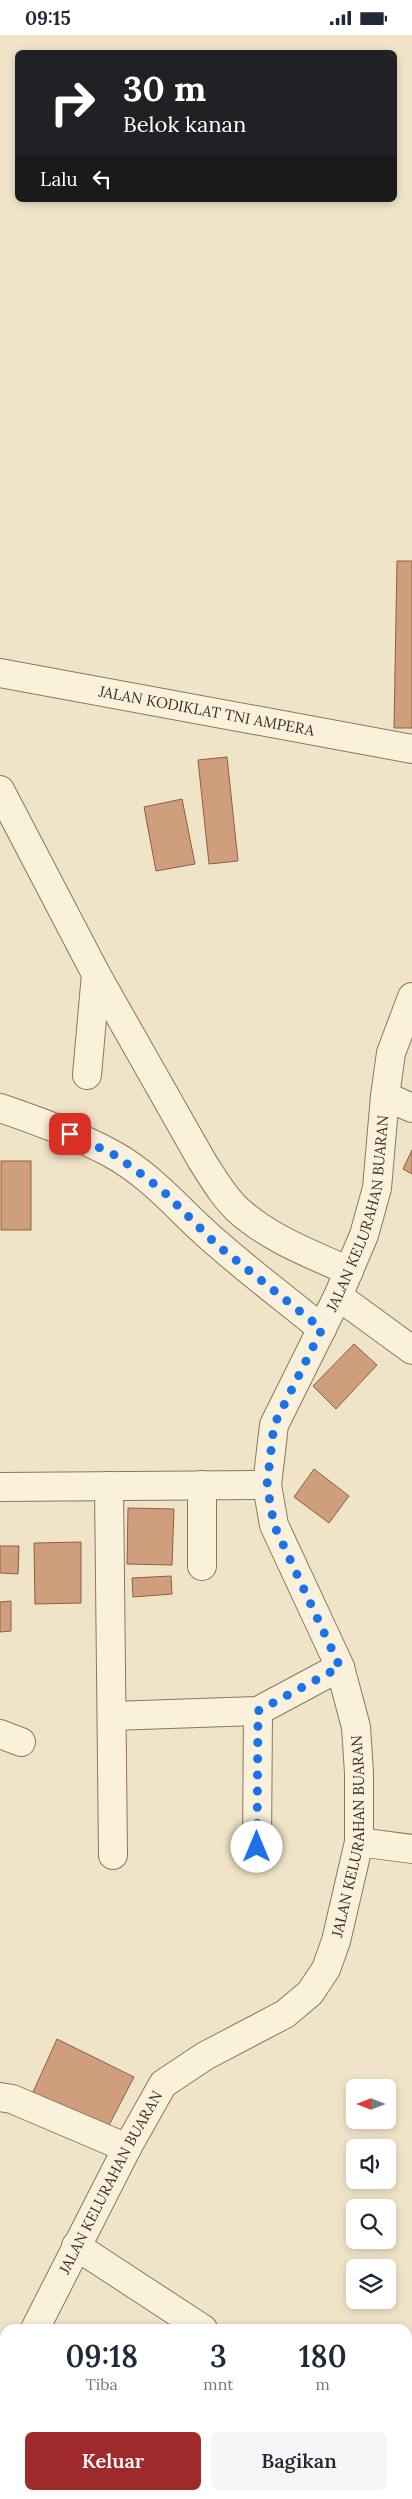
<!DOCTYPE html>
<html lang="id">
<style>
:root{--surface:#fff;--page:#f6f6f7;--text:#1f2937;--muted:#747a83;--accent:#9e2a2b}
body{margin:0;font-family:Lora,serif;background:var(--page);color:var(--text);height:100vh;display:flex;flex-direction:column;font-size:19px;white-space:nowrap}
*{box-sizing:border-box;margin:0}
p{font-size:16px;color:var(--muted)}
.icon{flex:none;width:28px;height:28px;fill:none;stroke:currentColor;stroke-width:2;stroke-linecap:round;stroke-linejoin:round}
.map{position:relative;flex:1;overflow:hidden}
.side{position:absolute;left:0px;top:2289px;width:412px;height:176px;display:flex;flex-direction:column;background:var(--surface);border-radius:15px 15px 0 0;box-shadow:0 2px 8px #0003}
.side>*{flex:none}
.banner{position:absolute;left:15px;top:15px;width:382px;height:152px;border-radius:8px;box-shadow:0 2px 8px #0003;background:#202124;color:#fff;overflow:hidden}
.needle{width:32px;rotate:270deg}
.tools{position:absolute;left:346px;top:2044px;display:grid;gap:10px}
.tools a{display:grid;place-items:center;width:50px;height:50px;border-radius:8px;background:var(--surface);box-shadow:0 2px 8px #0003;font-size:25px}
.pin{position:absolute;display:grid;place-items:center;width:42px;height:42px;color:#fff;margin:-21px;border-radius:10px;box-shadow:0 2px 8px #0006}
.me{position:absolute;width:55px;margin:-28px;rotate:0deg;stroke-linejoin:round;filter:drop-shadow(0 0 4px #0008)}
.turn{display:flex;align-items:center;gap:18px;height:105px;padding:0 25px;font-size:22px}
.turn .icon{width:65px;height:65px;stroke-width:2.5}
.turn b{display:block;font-size:35px;line-height:42px}
.then{display:flex;align-items:center;height:48px;padding:0 25px;background:#0003;gap:10px;font-size:19px}
.eta{display:flex;justify-content:space-evenly;align-items:center;height:85px;text-align:center}
.eta b{font-size:30px;font-weight:600;line-height:35px}
.button{display:flex;gap:10px;margin-top:auto;padding:10px 25px}
.button a{flex:1;height:58px;border-radius:8px;background:var(--accent);color:#fff;font-size:20px;font-weight:600;line-height:58px;text-align:center}
.button a+a{background:var(--page);color:var(--text)}
.status{display:flex;justify-content:space-between;align-items:center;height:35px;padding:0 25px;background:var(--surface);direction:ltr}
.status svg{height:14px;fill:currentColor}
.map>svg:first-child{display:block}
</style>
<div class="status"><b>09:15</b><svg viewBox="0 0 49 12"><path d="M0 12V9h3v3zM5 12V6h3v6zM10 12V3h3v9zM15 12V0h3v12zM26 1h20v11H26zM47 4h2v5h-2z"/></svg></div>
<div class="map">
<svg width="412" height="2464" viewBox="0 0 412 2464">
<rect width="100%" height="100%" fill="#f0e4c8"/>
<!-- building -->
<g fill="#cf9f7d" stroke="#8d5f41">
<polygon points="397,526 412,526 412,693 394,693"/>
<polygon points="227,722 238,826 209,829 198,725"/>
<polygon points="182,764 195,829 156,836 144,772"/>
<polygon points="412,1115 412,1139 403,1134"/>
<rect x="1" y="1126" width="30" height="69"/>
<polygon points="354,1309 377,1330 336,1374 313,1351"/>
<polygon points="314,1434 349,1461 329,1488 294,1462"/>
<polygon points="128,1473 174,1474 172,1530 127,1529"/>
<polygon points="81,1507 81,1568 35,1569 34,1508"/>
<polygon points="0,1511 19,1511 18,1539 0,1538"/>
<polygon points="171,1541 172,1559 133,1562 132,1543"/>
<polygon points="11,1566 11,1596 0,1597 0,1567"/>
<polygon points="57,2004 134,2042 107,2094 29,2066"/>
</g>
<g fill="none" stroke-linecap="round" stroke-linejoin="round">
<!-- street casing -->
<g stroke="#8d765c" stroke-width="30">
<g id="street">
<path id="s1" d="M0 638 412 714"/>
<path d="M0 755 96 939 202 1126C213 1143 223 1161 238 1175 270 1204 311 1219 349 1236"/>
<polyline points="87,1040 96,939"/>
<polyline points="385,1061 412,1073"/>
<path d="M0 1073C38 1086 77 1100 112 1119 154 1142 183 1180 219 1210 252 1239 288 1266 322 1294"/>
<polyline points="338,1261 412,1315"/>
<polyline points="202,1450 202,1531"/>
<polyline points="109,1451 113,1820"/>
<polyline points="0,1452 267,1450"/>
<polyline points="112,1681 258,1676 340,1632"/>
<polyline points="0,1699 21,1707"/>
<polyline points="359,1807 412,1814"/>
<polyline points="257,1812 258,1676"/>
<polyline points="0,2062 12,2064 127,2113"/>
<polyline points="76,2211 203,2294"/>
<path id="s2" d="M35 2294 127 2113 163 2049 205 2021 285 1979 310 1958 326 1934 336 1906 359 1807V1738L356 1692 340 1632 274 1490 267 1450 274 1390 338 1261 364 1200 377 1153 385 1061 391 1018 412 962"/>
<polyline points="0,2363 5,2353"/>
<polyline points="408,2387 412,2386"/>
<polyline points="0,2420 5,2423"/>
<polyline points="64,2460 70,2464"/>
<polyline points="386,2460 389,2464"/>
</g>
</g>
<!-- street -->
<use href="#street" stroke="#faf1dc" stroke-width="28"/>
</g>
<g fill="none" stroke-linecap="round" stroke-linejoin="round">
<!-- route -->
<polyline stroke="#1a73e8" stroke-width="9" stroke-dasharray="0 16.2" points="70,1099 113,1119 136,1135 163,1156 217,1210 322,1294 274,1390 267,1450 274,1490 340,1632 258,1676 257,1812"/>
</g>
<g text-anchor="middle" stroke-width="4.5" stroke-linejoin="round" paint-order="stroke">
<!-- street labels -->
<g font-size="15" fill="#3d2e20" stroke="#f7eed8">
<text dy="5" stroke="none"><textPath href="#s1" startOffset="210">JALAN KODIKLAT TNI AMPERA</textPath></text>
<text dy="5" stroke="none"><textPath href="#s2" startOffset="1275">JALAN KELURAHAN BUARAN</textPath></text>
<text dy="5" stroke="none"><textPath href="#s2" startOffset="615">JALAN KELURAHAN BUARAN</textPath></text>
<text dy="5" stroke="none"><textPath href="#s2" startOffset="165">JALAN KELURAHAN BUARAN</textPath></text>
</g>
</g>
</svg>
<div class="tools">
<a><svg class="needle" viewBox="-14 -14 28 28"><path d="M0-13l5 13h-10z" fill="#e53935"/><path d="M0 13l5-13h-10z" fill="#747a83"/></svg></a>
<a><svg class="icon" aria-label="sound" viewBox="0 0 24 24"><path d="M4 9h4l5-4v14l-5-4H4zM17 9q2 3 0 6"/></svg></a>
<a><svg class="icon" aria-label="search" viewBox="0 0 24 24"><circle cx="10" cy="10" r="6"/><path d="M15 15l6 6"/></svg></a>
<a><svg class="icon" aria-label="layers" viewBox="0 0 24 24"><path d="M12 4l9 5-9 5-9-5zM3 14l9 5 9-5"/></svg></a>
</div>
<div class="pin" style="left:70px;top:1099px;background:#d93025"><svg class="icon" aria-label="arrive" viewBox="0 0 24 24"><path d="M6 21V4h12l-3 4 3 4H6"/></svg></div>
<svg class="me" style="left:257px;top:1812px" viewBox="-20 -20 40 40"><circle r="19" fill="#fff"/><path d="M0-13L10 11 0 6-10 11z" fill="#1a73e8"/></svg>
<div class="banner">
<div class="turn"><svg class="icon" aria-label="right" viewBox="0 0 24 24"><path d="M7 20v-9h11M14 6l5 5-5 5"/></svg><div><b>30 m</b>Belok kanan</div></div>
<div class="then">Lalu<svg class="icon" aria-label="left" viewBox="0 0 24 24"><path d="M17 20v-9H6M10 6l-5 5 5 5"/></svg></div>
</div>
<section class="side">
<div class="eta">
<div><b>09:18</b><p>Tiba</p></div>
<div><b>3</b><p>mnt</p></div>
<div><b>180</b><p>m</p></div>
</div>
<div class="button"><a>Keluar</a><a>Bagikan</a></div>
</section>
</div>
